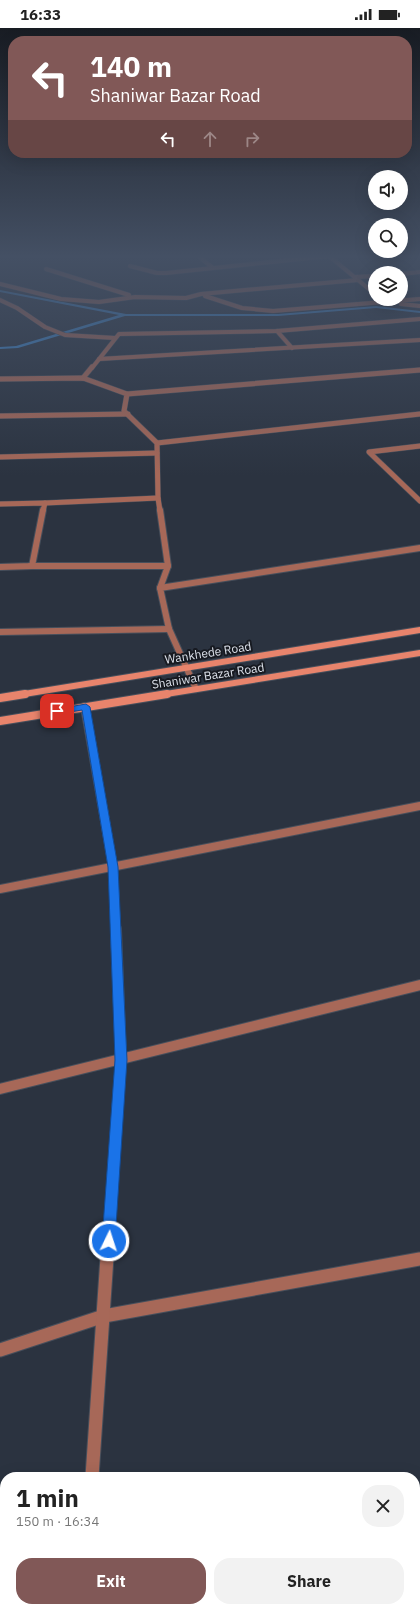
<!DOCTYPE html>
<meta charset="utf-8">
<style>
:root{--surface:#fff;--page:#f2f2f2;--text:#222;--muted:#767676;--accent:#815857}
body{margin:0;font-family:"IBM Plex Sans",sans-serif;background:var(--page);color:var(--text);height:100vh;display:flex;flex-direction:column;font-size:15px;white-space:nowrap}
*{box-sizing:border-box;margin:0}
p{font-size:13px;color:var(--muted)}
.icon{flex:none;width:22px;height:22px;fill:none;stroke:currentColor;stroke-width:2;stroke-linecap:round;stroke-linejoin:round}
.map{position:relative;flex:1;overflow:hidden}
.side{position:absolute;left:0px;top:1444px;width:420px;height:140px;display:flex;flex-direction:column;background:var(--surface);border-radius:16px 16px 0 0;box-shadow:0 4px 16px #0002}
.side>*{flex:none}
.guide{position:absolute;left:8px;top:8px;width:404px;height:122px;border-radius:16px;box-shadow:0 4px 16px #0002;background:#815857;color:#fff;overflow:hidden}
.tools{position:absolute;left:368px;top:142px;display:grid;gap:8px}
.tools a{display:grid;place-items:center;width:40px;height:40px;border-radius:50%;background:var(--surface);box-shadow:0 4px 16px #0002;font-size:20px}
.pin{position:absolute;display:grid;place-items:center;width:34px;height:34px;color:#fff;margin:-17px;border-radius:8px;box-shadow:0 2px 6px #0006}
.me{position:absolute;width:44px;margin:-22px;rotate:4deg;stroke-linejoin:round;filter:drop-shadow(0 0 3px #0008)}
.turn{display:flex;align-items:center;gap:14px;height:84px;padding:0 16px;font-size:18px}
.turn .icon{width:52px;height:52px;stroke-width:2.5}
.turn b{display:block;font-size:28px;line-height:34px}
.lanes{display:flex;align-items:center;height:38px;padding:0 16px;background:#0003;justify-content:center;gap:20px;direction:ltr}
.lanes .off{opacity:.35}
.round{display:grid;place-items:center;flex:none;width:42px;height:42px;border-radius:16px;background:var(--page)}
.headline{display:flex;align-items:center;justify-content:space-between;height:68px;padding:0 16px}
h1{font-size:24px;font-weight:800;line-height:30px}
.primary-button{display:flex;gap:8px;margin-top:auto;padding:8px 16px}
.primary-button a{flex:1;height:46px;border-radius:16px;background:var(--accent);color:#fff;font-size:16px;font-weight:800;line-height:46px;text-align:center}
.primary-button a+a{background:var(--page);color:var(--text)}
.status{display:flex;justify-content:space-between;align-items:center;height:28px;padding:0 20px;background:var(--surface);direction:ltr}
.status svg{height:11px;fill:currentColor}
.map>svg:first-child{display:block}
</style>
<div class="status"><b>16:33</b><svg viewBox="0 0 49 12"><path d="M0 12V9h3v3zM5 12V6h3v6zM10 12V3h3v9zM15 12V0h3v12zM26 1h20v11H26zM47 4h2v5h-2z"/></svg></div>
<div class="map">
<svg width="420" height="1584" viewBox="0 0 420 1584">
<rect width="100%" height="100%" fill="#2b3340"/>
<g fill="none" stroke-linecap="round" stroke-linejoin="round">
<!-- stream -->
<polygon fill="#3e86cb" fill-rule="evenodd" points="0,262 126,286 278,286 376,278 420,283 420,285 376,280 278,288 125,288 18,320 0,321 0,319 16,318 119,287 0,264"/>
<!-- street-far5 casing -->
<g stroke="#474f5b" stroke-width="5">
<g id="street-far5">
<polyline points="197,227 213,240"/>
<polyline points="327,227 355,227"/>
<polyline points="130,238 157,245 166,245 329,228 375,266"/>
<polyline points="46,241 129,267"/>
<polyline points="401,246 420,244"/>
<polyline points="355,249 375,248"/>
<polyline points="0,256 61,271 99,274 135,269 186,270 201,266 358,252"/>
<polyline points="205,268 242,280 273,283 420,271"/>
<polyline points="0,272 17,280 45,299 65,307 115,310"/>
<polyline points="401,276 420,278"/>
<polyline points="277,303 292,320"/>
<polyline points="99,331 420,312"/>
<polyline points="92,340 119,306 277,303 420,291"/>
</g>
</g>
<!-- street-far4 casing -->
<g stroke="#474f5b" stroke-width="6">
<g id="street-far4">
<polyline points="83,350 92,339"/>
<polyline points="0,351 83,350 127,366 124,383 157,415 158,470 160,483"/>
<polyline points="127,366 420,342"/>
<polyline points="0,388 128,386"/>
<polyline points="157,415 420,386"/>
<polyline points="420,418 369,424 420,473"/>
<polyline points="0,429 157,425"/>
<polyline points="45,475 158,470"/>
<polyline points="0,476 45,475 43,483"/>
</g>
</g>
<!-- street-far3 casing -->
<g stroke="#474f5b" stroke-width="8">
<g id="street-far3">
<polyline points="160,482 168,538"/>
<polyline points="30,538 168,538 160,560"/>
<polyline points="0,539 32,538 43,482"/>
<polyline points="0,604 169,601"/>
<polyline points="196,661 169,601 160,560 420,520"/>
</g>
</g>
<!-- street-far2 casing -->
<g stroke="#474f5b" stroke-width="10">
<g id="street-far2">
<polyline points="85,679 113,839 116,902"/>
<polyline points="0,861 420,778"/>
</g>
</g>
<!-- street-far1 casing -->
<g stroke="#474f5b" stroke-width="12">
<g id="street-far1">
<polyline points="0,1061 420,957"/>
<polyline points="109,1201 121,1032 116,901"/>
</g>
</g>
<!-- street casing -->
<g stroke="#474f5b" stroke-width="15">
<g id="street">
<polyline points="0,1322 104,1288 420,1231"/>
<polyline points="92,1449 109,1200"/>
<polyline points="82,1579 82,1584"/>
</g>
</g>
<!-- secondary-far1 casing -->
<g stroke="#474f5b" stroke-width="8">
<g id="secondary-far1">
<polyline points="18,667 420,602"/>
<polyline points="160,667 420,625"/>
</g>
</g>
<!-- secondary casing -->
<g stroke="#474f5b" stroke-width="10">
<g id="secondary">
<polyline points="0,670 25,666"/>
<polyline points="0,693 167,666"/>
</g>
</g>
<!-- street-far5 -->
<use href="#street-far5" stroke="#a76858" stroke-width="4"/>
<!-- street-far4 -->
<use href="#street-far4" stroke="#a76858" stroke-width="5"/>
<!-- street-far3 -->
<use href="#street-far3" stroke="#a76858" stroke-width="6"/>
<!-- street-far2 -->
<use href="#street-far2" stroke="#a76858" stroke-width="8"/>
<!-- street-far1 -->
<use href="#street-far1" stroke="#a76858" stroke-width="10"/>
<!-- street -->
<use href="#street" stroke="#a76858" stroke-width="13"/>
<!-- secondary-far1 -->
<use href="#secondary-far1" stroke="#e8846c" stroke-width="6"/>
<!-- secondary -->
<use href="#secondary" stroke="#e8846c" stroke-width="8"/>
</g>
<!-- sky -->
<linearGradient id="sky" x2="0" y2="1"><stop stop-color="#181c23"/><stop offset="0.51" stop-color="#445064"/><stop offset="1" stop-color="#445064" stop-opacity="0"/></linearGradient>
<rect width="420" height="448" fill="url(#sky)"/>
<!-- route -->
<polygon fill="#1a73e8" stroke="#114b97" points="86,676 90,679 118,839 127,1032 115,1213 113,1217 109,1219 104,1217 102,1213 115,1032 108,839 82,682 57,686 53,683 57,681"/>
<g text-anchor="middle" stroke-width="4" stroke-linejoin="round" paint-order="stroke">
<!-- street labels -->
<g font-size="12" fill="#dce1ea" stroke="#171a21">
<text transform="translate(208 625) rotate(-9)" y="4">Wankhede Road</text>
<text transform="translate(208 648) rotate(-9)" y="4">Shaniwar Bazar Road</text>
</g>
</g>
</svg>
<div class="tools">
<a><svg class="icon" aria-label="sound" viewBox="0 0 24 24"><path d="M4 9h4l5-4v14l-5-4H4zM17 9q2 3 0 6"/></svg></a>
<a><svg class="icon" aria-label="search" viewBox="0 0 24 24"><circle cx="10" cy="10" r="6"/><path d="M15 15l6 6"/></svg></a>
<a><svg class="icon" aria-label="layers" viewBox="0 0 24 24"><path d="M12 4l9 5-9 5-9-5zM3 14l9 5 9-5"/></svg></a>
</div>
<div class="pin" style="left:57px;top:683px;background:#d93025"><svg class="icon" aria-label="arrive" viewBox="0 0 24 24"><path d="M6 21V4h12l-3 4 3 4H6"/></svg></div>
<svg class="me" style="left:109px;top:1213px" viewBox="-20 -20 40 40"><circle r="17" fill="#1a73e8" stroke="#fff" stroke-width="3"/><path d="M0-11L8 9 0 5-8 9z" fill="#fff"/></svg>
<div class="guide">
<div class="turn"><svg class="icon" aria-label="left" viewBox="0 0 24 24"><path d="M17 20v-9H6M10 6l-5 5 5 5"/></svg><div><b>140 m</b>Shaniwar Bazar Road</div></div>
<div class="lanes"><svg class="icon" aria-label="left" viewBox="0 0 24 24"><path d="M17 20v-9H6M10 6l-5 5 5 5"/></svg><svg class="icon off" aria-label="ahead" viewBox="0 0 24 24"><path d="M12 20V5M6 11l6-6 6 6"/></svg><svg class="icon off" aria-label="right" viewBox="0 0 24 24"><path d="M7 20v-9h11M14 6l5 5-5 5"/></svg></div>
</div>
<section class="side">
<div class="headline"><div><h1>1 min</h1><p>150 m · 16:34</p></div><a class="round"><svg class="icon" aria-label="close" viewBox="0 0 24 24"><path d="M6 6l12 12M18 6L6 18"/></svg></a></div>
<div class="primary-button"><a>Exit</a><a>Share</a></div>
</section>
</div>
